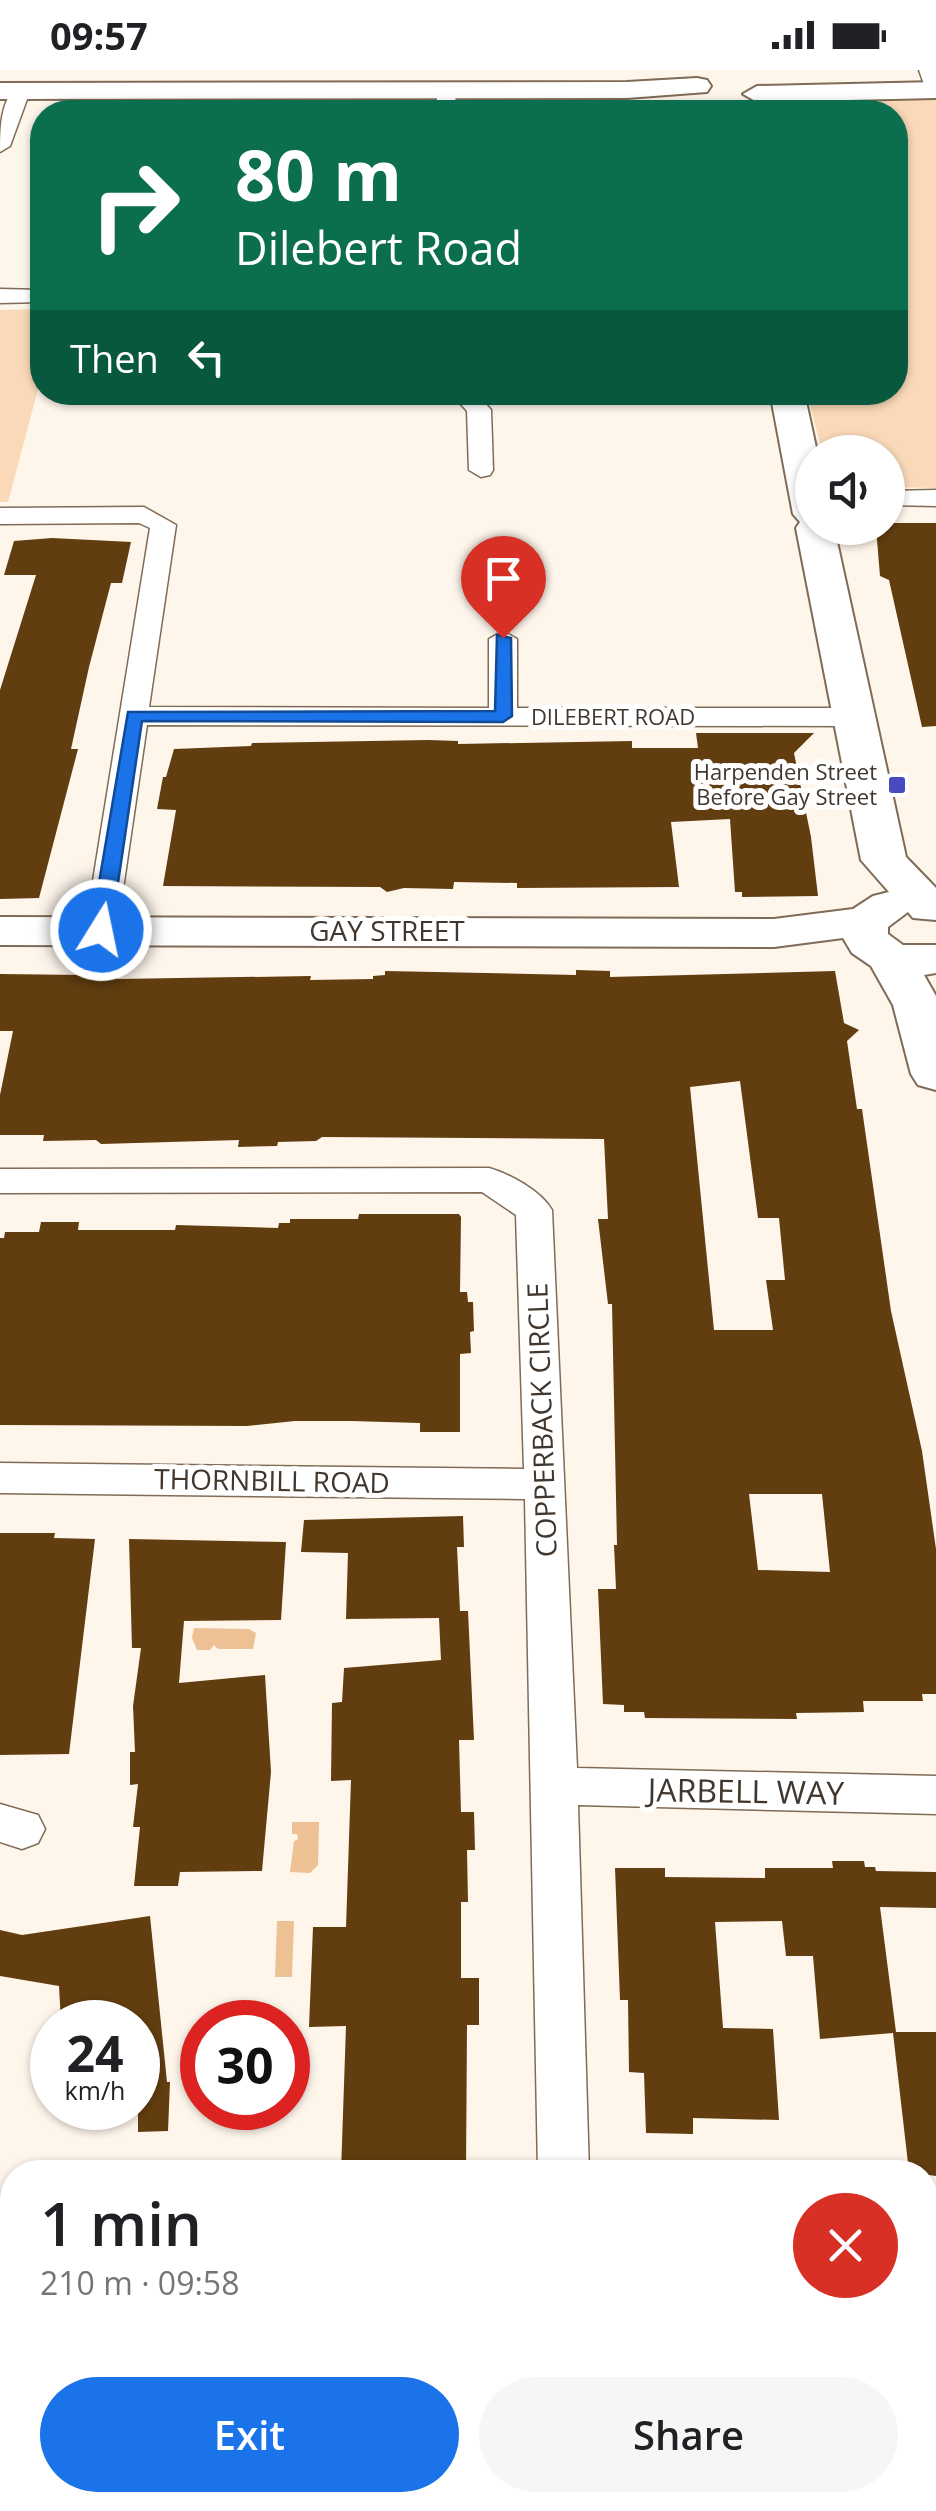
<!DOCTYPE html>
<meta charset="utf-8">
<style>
:root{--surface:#fff;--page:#f6f6f6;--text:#202124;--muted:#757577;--accent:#1a73e8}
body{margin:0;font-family:"Open Sans",sans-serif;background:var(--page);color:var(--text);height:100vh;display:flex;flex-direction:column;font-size:38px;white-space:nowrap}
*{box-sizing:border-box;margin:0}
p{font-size:32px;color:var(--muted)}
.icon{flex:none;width:55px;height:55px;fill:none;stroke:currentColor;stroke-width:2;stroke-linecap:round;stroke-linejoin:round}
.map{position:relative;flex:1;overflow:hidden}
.side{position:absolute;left:0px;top:2090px;width:938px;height:352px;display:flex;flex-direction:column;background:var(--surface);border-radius:40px 40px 0 0;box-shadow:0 2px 8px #0004}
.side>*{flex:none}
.hud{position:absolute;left:30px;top:30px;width:878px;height:305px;border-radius:40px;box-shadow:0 2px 8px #0004;background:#0b6e4f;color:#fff;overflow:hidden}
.tools{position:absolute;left:795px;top:365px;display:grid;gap:20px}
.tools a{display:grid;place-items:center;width:110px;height:110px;border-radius:50%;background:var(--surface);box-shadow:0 2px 8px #0004;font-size:50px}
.speed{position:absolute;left:30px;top:1930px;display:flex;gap:20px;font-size:50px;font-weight:700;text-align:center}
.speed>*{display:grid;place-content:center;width:130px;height:130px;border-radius:50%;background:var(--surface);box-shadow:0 2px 8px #0004;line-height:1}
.speed small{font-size:25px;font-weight:400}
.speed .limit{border:15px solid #d22;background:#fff;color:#111}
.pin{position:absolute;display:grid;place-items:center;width:85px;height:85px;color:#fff;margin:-102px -42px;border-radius:50% 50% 50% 0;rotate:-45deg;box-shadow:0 0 10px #0007}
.pin .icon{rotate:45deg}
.me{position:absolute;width:110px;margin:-55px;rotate:10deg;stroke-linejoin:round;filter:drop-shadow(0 0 8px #0008)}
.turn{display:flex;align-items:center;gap:35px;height:210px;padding:0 40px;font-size:45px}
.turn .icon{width:130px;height:130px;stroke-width:2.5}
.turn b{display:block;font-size:70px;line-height:85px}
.then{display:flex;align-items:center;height:95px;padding:0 40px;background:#0003;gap:20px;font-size:38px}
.round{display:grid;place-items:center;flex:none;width:105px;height:105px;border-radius:52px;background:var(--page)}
.headline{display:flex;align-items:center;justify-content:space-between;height:170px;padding:0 40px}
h1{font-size:60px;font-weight:600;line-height:75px}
.button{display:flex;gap:20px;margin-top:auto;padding:20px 40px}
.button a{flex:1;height:115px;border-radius:60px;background:var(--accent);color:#fff;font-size:40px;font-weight:600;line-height:115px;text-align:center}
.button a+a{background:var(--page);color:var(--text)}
.status{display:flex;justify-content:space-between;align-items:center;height:70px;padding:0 50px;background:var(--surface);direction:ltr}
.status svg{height:28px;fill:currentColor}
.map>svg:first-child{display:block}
</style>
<div class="status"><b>09:57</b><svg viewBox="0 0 49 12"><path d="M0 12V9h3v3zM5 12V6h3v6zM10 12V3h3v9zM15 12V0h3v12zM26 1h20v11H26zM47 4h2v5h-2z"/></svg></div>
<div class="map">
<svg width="936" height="2441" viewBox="0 0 936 2441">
<rect width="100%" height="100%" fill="#fef5eb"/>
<!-- green -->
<g fill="#fad9b8">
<polygon points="887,27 936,30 936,418 888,417 888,382 822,382 807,323 895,322 895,42 751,42 756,31"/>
<polygon points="42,239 42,304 8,432 0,432 0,240"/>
</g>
<!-- water -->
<g fill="#eec195">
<polygon points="194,1558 249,1559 256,1563 253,1579 218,1579 214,1575 210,1580 197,1580 192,1568"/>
<polygon points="292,1752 319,1752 318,1795 310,1803 290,1802 294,1771 298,1769 297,1764 292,1764"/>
<polygon points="277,1851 294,1851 292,1907 275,1907"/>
</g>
<!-- building -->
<g fill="#623d10" fill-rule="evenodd">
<polygon points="888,453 936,453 936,656 922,657 889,510 880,506 876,458 888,458"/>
<polygon points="52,468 131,472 122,513 111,513 89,597 71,679 78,679 39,828 0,829 0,620 36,505 4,505 14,471"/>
<polygon points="696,663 814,663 794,683 811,767 818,826 742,827 742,822 735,822 730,749 671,752 679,817 517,818 517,813 454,812 453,819 404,818 387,822 380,817 163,816 176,740 157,739 163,707 166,707 174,679 251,676 252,673 428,670 458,671 458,674 632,671 632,678 698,678"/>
<path d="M95 899 119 900 117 909 311 906 310 910 373 909V906L385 905V901L576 905V900L610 901V907L835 901 844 953 859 960 847 971 857 1039H862L891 1241 922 1381 936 1479V1624H922L923 1631H863L864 1642 796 1643 797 1649 645 1648 644 1642H624V1635L603 1634 598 1519H616L614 1475H617L612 1234H608L598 1149H608L604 1069 322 1067 316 1071 278 1072 277 1076 238 1077 239 1070 101 1074 96 1070 43 1071 44 1065H0V1025L13 961H0V904L85 905ZM740 1011 758 1148H779L785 1210H766L773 1260H714L690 1017ZM749 1424H822L830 1502 758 1500Z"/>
<polygon points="359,1144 459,1144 461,1147 460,1222 467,1222 468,1232 473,1232 474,1261 470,1262 471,1283 460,1284 460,1362 420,1362 420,1353 351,1351 295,1351 247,1356 0,1355 0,1168 4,1168 5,1162 39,1162 41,1152 79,1152 78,1160 175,1160 176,1155 278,1158 279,1153 290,1153 290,1149 358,1149"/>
<polygon points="463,1446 464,1477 457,1477 460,1541 468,1541 474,1670 459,1670 461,1742 474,1742 475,1780 467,1780 468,1832 461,1832 461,1908 479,1908 479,1955 467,1955 466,2102 341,2102 346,1956 309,1957 313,1857 346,1857 351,1710 331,1711 332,1633 342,1632 344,1598 441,1590 439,1548 346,1549 348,1483 301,1482 304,1450"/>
<polygon points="0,1463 55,1463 54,1468 95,1469 69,1684 0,1685"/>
<polygon points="129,1469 286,1472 281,1550 184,1551 179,1613 265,1605 271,1702 262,1801 180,1802 178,1816 134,1816 140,1757 133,1757 138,1714 130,1715 130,1682 135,1682 133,1636 141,1578 132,1578"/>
<polygon points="832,1791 864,1791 865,1797 875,1797 876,1801 936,1802 936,1838 880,1837 896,1962 936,1962 936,2106 909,2102 893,1963 820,1969 813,1886 786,1886 782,1851 715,1852 723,1958 773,1959 779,2050 693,2048 693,2064 646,2063 644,2003 629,2002 628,1930 620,1930 615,1798 665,1798 665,1807 765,1808 765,1798 833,1798"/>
<polygon points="150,1846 167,2012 170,2012 168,2061 138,2062 138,1952 61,1952 59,1916 0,1906 0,1860 22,1865"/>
</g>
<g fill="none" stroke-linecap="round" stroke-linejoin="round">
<!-- street casing -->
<g stroke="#806b56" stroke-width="3">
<g id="street">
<polygon points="919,0 936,0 936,25 926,20"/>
<polygon points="446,14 455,20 456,42 437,42 437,20"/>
<path d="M21 15 30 21 10 76 0 82C0 60 0 25 21 15Z"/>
<polygon points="0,219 42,220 42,232 0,233"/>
<polygon points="433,322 476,322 491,340 493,400 490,405 481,407 469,400 467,341 458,331 436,327"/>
<polygon points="936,420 936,436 888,435 888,421"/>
<polygon points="144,437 176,455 149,637 489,638 489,569 503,561 517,569 517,638 852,638 862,641 866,647 862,653 852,656 147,655 117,860 112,867 90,867 85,860 150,458 139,453 0,454 0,438"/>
<path d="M489 1098C510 1104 541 1121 552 1140L577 1698 936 1706V1744L578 1735 589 2102H538L525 1429 0 1423V1393L524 1399 516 1145 482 1122 0 1123V1099Z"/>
<polygon points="0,1734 38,1745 45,1759 38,1773 22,1779 0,1772"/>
<polygon points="0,2303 12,2307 12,2361 0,2357"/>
<polygon points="286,2430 371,2430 375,2441 290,2441"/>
<polygon points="496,2430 558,2430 554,2441 492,2441"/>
</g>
</g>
<!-- secondary casing -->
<g stroke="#806b56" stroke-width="4">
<g id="secondary">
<polygon points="697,8 707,10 711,16 707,22 627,28 0,29 0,13 627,12"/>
<polygon points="936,12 936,28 757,32 743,24 757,16"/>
<polygon points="770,322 804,322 817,382 812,382 812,458 834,458 906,787 936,818 936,850 913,848 908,842 888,857 888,864 903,875 936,875 936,903 924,905 936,926 936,1020 918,1015 911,1004 893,935 871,896 852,883 843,868 774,877 0,875 0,847 774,849 853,839 873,826 889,822 861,790 796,458 800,452 793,444"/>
</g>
</g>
<!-- street -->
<use href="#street" fill="#fff" fill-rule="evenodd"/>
<!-- secondary -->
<use href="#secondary" fill="#fff" fill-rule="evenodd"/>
</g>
<!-- route -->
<polygon fill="#1a73e8" stroke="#114b97" stroke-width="2.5" points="497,565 511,568 512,646 503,652 142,651 111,860 108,864 94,864 91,860 128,642 495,641"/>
<!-- markers -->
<rect fill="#484ac0" stroke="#fff" stroke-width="4" x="887" y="705" width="20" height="20" rx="5"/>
<g text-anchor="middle" stroke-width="10" stroke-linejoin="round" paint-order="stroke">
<!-- far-street labels -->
<g font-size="22" fill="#41372e" stroke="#fff">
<text x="613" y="655">DILEBERT ROAD</text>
</g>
<!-- far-poi labels -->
<g font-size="22" fill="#41372e" stroke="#fff" text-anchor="end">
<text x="877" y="710">Harpenden Street<tspan x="877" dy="25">Before Gay Street</tspan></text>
</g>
<!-- street labels -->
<g font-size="28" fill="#41372e" stroke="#fff">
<text x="387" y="871">GAY STREET</text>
<text transform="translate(542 1350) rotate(-92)" y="10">COPPERBACK CIRCLE</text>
<text transform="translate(272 1411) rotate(1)" y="10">THORNBILL ROAD</text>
</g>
<!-- near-street labels -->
<g font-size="32" fill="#41372e" stroke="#fff">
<text transform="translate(746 1722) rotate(1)" y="11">JARBELL WAY</text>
</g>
</g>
</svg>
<div class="tools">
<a><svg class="icon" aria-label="sound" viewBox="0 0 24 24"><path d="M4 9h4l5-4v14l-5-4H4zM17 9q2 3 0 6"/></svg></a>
</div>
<div class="speed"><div>24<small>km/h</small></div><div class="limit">30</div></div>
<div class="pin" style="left:503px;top:568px;background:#d93025"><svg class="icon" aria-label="arrive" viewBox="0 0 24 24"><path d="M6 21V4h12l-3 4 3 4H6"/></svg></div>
<svg class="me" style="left:101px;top:860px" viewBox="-20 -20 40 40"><circle r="17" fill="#1a73e8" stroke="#fff" stroke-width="3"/><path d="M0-11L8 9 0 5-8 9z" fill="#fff"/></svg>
<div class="hud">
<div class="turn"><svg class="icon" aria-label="right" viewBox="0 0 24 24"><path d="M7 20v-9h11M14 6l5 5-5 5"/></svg><div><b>80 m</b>Dilebert Road</div></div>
<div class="then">Then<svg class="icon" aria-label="left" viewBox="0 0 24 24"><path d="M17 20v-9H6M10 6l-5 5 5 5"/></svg></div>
</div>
<section class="side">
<div class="headline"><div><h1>1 min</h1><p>210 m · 09:58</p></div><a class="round" style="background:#d93025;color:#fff"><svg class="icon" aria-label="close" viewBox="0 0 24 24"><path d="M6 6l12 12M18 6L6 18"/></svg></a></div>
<div class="button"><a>Exit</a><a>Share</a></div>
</section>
</div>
